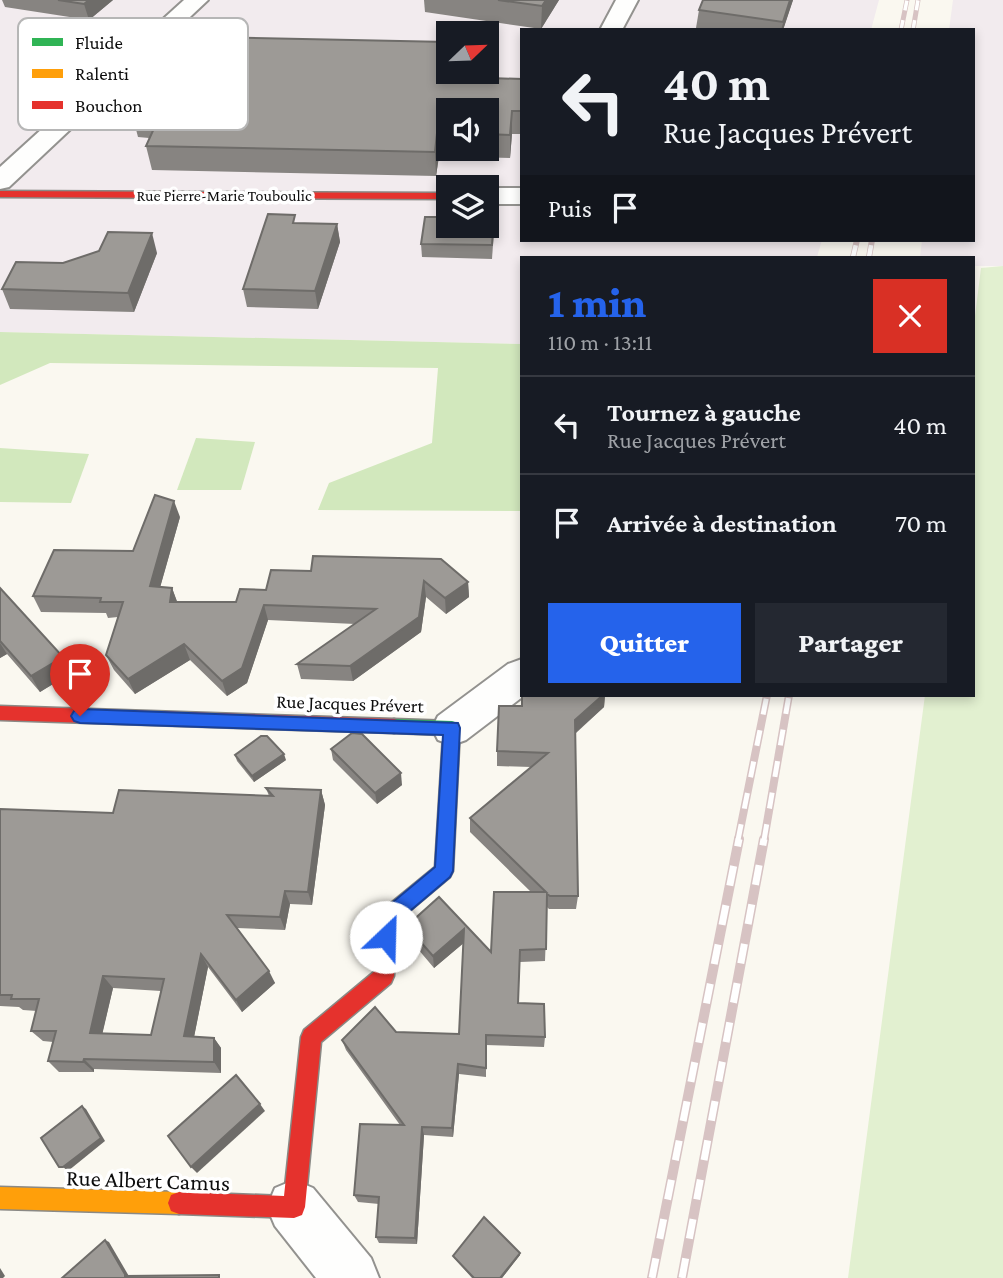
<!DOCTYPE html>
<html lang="fr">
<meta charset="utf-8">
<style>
:root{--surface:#171b24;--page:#242831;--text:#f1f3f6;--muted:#9ea1a6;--line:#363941;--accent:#2563eb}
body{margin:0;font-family:"Crimson Pro",serif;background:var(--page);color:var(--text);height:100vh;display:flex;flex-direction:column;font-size:26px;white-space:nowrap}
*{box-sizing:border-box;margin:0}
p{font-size:23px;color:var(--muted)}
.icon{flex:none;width:38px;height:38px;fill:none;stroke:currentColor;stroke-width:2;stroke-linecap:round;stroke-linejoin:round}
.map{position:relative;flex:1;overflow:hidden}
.drawer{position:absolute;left:520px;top:256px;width:455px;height:441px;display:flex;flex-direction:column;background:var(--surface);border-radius:0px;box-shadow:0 4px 10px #0003}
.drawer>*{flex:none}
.guide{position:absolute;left:520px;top:28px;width:455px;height:214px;border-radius:0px;box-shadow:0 4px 10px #0003;background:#171b24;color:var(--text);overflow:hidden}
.needle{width:46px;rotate:67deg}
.controls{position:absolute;left:436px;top:21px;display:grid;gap:14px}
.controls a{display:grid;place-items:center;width:63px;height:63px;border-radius:0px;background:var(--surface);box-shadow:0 4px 10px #0003;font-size:35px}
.pin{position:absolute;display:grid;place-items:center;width:60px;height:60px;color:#fff;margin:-72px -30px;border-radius:50% 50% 50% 0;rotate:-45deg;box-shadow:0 0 7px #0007}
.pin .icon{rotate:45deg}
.me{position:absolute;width:77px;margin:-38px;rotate:24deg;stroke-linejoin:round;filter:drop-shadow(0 0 5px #0008)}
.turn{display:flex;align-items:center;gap:24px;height:147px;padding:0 28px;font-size:32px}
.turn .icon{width:91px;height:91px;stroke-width:2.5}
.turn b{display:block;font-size:49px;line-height:60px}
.then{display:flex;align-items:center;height:66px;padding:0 28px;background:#0003;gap:14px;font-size:26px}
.round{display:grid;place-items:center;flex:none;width:74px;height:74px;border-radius:0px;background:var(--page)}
.summary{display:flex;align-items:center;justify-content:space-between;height:119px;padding:0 28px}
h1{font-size:42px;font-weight:800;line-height:52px;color:var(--accent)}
.primary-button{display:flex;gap:14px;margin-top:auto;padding:14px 28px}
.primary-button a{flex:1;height:80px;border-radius:0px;background:var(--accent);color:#fff;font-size:28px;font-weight:800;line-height:80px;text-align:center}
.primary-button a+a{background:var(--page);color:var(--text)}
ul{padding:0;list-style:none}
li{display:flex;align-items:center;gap:21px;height:98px;padding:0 28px;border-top:2px solid var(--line)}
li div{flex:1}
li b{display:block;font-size:26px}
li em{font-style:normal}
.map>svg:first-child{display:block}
</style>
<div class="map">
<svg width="1003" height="1278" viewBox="0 0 1003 1278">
<rect width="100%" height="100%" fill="#faf8f0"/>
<!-- industrial -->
<g fill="#f2ebee" fill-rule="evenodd">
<path d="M0 0H879L871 30H522V240H822L817 257H522L521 344 0 332ZM448 33H486V72H448ZM448 110H486V149H448ZM448 187H486V226H448Z"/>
<polygon points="953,0 1003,0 1003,266 973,266 973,257 920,257 922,240 973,240 973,30 949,30"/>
</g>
<!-- green -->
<polygon fill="#e2f0d0" points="1003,266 1003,1278 848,1278 925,695 973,695 973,332 981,268"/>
<!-- forest -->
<g fill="#d2e8bd">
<polygon points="0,332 521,344 521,511 318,510 329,483 432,443 438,368 50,363 0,385"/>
<polygon points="196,438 255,442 241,490 177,490"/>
<polygon points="0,448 89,454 71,503 0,502"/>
</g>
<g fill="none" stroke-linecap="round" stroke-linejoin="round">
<!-- street casing -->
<g stroke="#93928f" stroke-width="4">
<g id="street">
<polygon points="184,0 208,0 9,187 0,189 0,167"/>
<polygon points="616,0 638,0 622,30 600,30"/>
<rect x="486" y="188" width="36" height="16"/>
<polygon points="522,659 522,695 525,695 466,740 452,745 438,740 432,728 438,716 508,664"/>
<polygon points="294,1180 313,1188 371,1258 379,1278 316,1278 275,1226 267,1207 275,1188"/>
</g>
</g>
<!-- fast casing -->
<g stroke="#8a8985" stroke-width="3">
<polygon id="fast" points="394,719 452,721 458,723 460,728 453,871 450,877 394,924 387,927 380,924 378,918 380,912 435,867 443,735 394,733 388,731 386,726 388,721"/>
</g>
<!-- slow casing -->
<g stroke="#8a8985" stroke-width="3">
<polygon id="slow" points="0,1187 179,1192 187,1195 190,1203 187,1211 179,1214 0,1209"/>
</g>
<!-- jam casing -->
<g stroke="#8a8985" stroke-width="3">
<g id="jam">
<polygon points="0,191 448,193 448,199 0,197"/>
<polygon points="0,706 394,719 400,721 402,726 400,731 394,733 0,720"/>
<polygon points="387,909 394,912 396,918 394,976 391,983 321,1042 305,1207 302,1215 294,1218 179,1214 171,1211 168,1203 171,1195 179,1192 284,1196 301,1037 304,1030 375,971 378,918 380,912"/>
</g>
</g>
<!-- street -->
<use href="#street" fill="#fefefd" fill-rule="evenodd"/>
<!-- fast -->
<use href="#fast" fill="#30b455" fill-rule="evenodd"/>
<!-- slow -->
<use href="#slow" fill="#ff9f0a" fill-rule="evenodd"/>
<!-- jam -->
<use href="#jam" fill="#e5322d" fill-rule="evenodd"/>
<!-- rail-far3 casing -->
<g stroke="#d7c3c3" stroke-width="5">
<g id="rail-far3">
<polyline points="901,30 907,0"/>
<polyline points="913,30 918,0"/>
</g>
</g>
<!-- rail-far2 casing -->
<g stroke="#d7c3c3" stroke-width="6">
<g id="rail-far2">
<polyline points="853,257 857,240"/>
<polyline points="869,257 872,240"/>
</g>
</g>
<!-- rail-far1 casing -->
<g stroke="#d7c3c3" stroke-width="8">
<g id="rail-far1">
<polyline points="738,840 767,695"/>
<polyline points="764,840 789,695"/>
</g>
</g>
<!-- rail casing -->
<g stroke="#d7c3c3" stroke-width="10">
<g id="rail">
<polyline points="652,1278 739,839"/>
<polyline points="682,1278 764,839"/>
</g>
</g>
<!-- rail-far3 -->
<use href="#rail-far3" stroke="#fff" stroke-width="3.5" stroke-dasharray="10" stroke-linecap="butt"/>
<!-- rail-far2 -->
<use href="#rail-far2" stroke="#fff" stroke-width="4.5" stroke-dasharray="12" stroke-linecap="butt"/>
<!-- rail-far1 -->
<use href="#rail-far1" stroke="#fff" stroke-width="5" stroke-dasharray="16" stroke-linecap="butt"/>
<!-- rail -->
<use href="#rail" stroke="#fff" stroke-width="7" stroke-dasharray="20" stroke-linecap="butt"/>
</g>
<!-- wall -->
<g fill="#878481" fill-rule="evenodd">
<polygon points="2,0 113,0 89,20 5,7"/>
<polygon points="424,0 559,0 541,29 425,12"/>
<polygon points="703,0 793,0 783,30 711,30 696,28 699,10"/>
<path d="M493 65 491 78 522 79V134H512L510 158 439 156 436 176 152 170 146 146 149 138 138 137 132 114 197 72ZM448 110H486V149H448Z"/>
<polygon points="296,223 337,224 340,242 318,309 247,307 243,289"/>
<polygon points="494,230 492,259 422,257 421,244"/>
<polygon points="99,251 157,253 134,312 10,309 2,289 63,263"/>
<polygon points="180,517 160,587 172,588 177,602 236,602 266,590 271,570 468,582 469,597 446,614 426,597 421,632 353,681 301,679 297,664 355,624 268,620 247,683 227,696 190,660 135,694 114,670 106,655 118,617 108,618 106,613 41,612 33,596 133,551"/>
<polygon points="0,588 63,657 71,673 40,692 7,654 0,658"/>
<polygon points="522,695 605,695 604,707 575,734 578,896 576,909 549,909 547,907 545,961 520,962 518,1003 545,1037 544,1047 486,1045 486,1077 459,1074 453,1137 424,1135 417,1244 379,1243 376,1237 379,1204 358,1202 354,1195 400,1125 346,1050 342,1040 396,1032 459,1034 463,943 434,968 412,942 410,930 410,923 491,952 531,892 470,832 470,818 531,767 497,766 497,751 522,706"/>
<polygon points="331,749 402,785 377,804 333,760"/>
<polygon points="235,755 286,760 254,782 237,761"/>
<path d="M266 788 321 790 325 805 312 905 290 904 285 930 237 928 275 983 242 1012 208 967 194 1037 214 1038 221 1048V1073L94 1069V1072H59L48 1061 53 1042 43 1041 31 1031 37 1011 23 1010 19 1007 0 1006V809L113 813 269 796ZM113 988 161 991 151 1035 102 1034Z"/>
<polygon points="520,1253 520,1255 502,1278 472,1278 454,1258 453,1256"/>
</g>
<!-- shaded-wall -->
<g fill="#6e6c69">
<polygon points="89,0 113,0 89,20 84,4"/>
<polygon points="546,0 559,0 541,29 542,6"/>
<polygon points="790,0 793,0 783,30 781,30"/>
<polygon points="492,43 493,65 489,101 489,78"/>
<polygon points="512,111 512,134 510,158 510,135"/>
<polygon points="437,133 439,156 436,176 435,152"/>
<polygon points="337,224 340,242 318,309 315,291"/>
<polygon points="152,233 157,253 134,312 128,293"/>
<polygon points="174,501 180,517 156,602 150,586"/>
<polygon points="424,581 426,597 421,632 353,681 350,666"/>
<polygon points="468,582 469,597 446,614 445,598"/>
<polygon points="172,588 178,604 170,602"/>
<polygon points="264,605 268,620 247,683 227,696 222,681"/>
<polygon points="0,643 7,654 0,658"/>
<polygon points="184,644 190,660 135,694 128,679"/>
<polygon points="63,657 71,673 40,692 31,676"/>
<polygon points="603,695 605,695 604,707 573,735 575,720"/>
<polygon points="284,754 286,760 254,782 252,776"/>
<polygon points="401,773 402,785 377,804 375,793"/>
<polygon points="321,790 325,805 312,905 308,892"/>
<polygon points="285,891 290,904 285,930 280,917"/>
<polygon points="464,929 465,942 434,968 433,956"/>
<polygon points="201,954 208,967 192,1047 184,1036"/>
<polygon points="269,971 275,983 242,1012 236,1000"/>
<polygon points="103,976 113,988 100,1044 90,1033"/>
<polygon points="214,1038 221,1048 221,1073 214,1062"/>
<polygon points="84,1059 94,1069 94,1072 83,1062"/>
<polygon points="458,1064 459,1074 453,1137 452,1128"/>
<polygon points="260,1104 265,1111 197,1173 191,1167"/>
<polygon points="82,1106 86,1109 105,1141 68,1171 63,1167"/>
<polygon points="422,1127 424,1135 417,1244 415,1238"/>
<polygon points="105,1240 109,1242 130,1278 127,1278"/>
<polygon points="520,1253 520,1255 502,1278 500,1278"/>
<polygon points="0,1268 5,1276 3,1278 0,1278"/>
</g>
<!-- building -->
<g fill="#9d9a96" stroke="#6e6c69" stroke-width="2" fill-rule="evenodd">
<polygon points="58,0 89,0 84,4"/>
<polygon points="498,0 546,0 542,6"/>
<polygon points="703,0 790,0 783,22 699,10"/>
<polygon points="212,37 448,42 448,72 486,72 486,43 492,43 489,78 522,79 522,111 512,111 510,135 486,134 486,110 448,110 448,133 437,133 435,152 146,146 156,124 145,124 146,115 132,114 173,68 197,72"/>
<polygon points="268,214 295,215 293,223 337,224 315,291 243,289"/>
<polygon points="425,217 448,217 448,226 486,226 486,217 494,217 492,245 421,244"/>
<polygon points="108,232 152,233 128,293 2,289 16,262 63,263 99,251"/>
<polygon points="155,495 174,501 150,586 172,588 170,602 236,602 240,589 266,590 271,570 311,571 313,556 441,559 468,582 445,598 424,581 419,617 350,666 297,664 376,609 264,605 242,668 222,681 184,644 128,679 106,655 123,602 100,602 101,598 33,596 54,550 133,551"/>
<polygon points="0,588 63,657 31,676 0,641"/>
<polygon points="522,695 603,695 575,720 578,896 550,896 547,894 546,949 520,950 518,1003 544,1004 545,1037 486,1035 486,1068 458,1064 452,1128 422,1127 415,1238 376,1237 379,1197 354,1195 360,1124 404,1125 342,1040 375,1007 396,1032 459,1034 464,929 433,956 410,930 410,923 439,897 491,952 494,892 546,892 470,818 548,753 497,751 499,706 522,706"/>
<polygon points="352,733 362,734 401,773 375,793 331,749"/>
<polygon points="261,736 267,736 284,754 252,776 235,755"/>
<path d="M266 788 321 790 308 892 285 891 280 917 227 915 269 971 236 1000 201 954 184 1036 214 1038V1062L84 1059 83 1062 48 1061 56 1031H31L39 999H11L12 995H0V809L113 813 119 790 273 796ZM103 976 164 979 151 1035 90 1033Z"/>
<polygon points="236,1075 260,1104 191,1167 168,1136"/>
<polygon points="82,1106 101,1138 63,1167 59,1167 41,1138"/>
<polygon points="484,1217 520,1253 500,1278 474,1278 453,1256"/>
<polygon points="105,1240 126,1276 125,1278 62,1278"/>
<polygon points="219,1275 219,1278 125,1278 125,1276"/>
</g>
<!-- route -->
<polygon fill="#2563eb" stroke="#184099" stroke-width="2" points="80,709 458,723 460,728 453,871 450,877 397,922 393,944 386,947 380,944 377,937 381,912 435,867 443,735 80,723 74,721 71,716 74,711"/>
<g text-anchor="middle" stroke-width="7" stroke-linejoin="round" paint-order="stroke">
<!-- far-street labels -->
<g font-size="16" fill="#0c0c0c" stroke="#fff">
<text x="224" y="201">Rue Pierre-Marie Touboulic</text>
</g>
<!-- street labels -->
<g font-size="19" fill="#0c0c0c" stroke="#fff">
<text transform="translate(350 703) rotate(2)" y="7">Rue Jacques Prévert</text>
</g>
<!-- near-street labels -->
<g font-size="23" fill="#0c0c0c" stroke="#fff">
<text transform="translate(148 1180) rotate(2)" y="8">Rue Albert Camus</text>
</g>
</g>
<!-- legend -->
<rect x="18" y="18" width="230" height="112" rx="10" fill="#fff" stroke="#b6b6b6" stroke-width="2"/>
<rect x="32" y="38" width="31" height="8" fill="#30b455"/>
<rect x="32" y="69" width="31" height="9" fill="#ff9f0a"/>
<rect x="32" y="101" width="31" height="8" fill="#e5322d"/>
<g font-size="19" fill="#0c0c0c">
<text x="75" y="49">Fluide</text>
<text x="75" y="80">Ralenti</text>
<text x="75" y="112">Bouchon</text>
</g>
</svg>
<div class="controls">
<a><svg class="needle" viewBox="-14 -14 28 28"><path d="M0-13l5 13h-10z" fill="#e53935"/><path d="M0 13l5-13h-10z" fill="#9ea1a6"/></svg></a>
<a><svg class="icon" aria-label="sound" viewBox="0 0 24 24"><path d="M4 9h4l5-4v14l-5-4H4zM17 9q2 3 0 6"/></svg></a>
<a><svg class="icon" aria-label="layers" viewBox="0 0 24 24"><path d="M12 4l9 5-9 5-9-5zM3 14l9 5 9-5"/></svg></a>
</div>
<div class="pin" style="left:80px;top:716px;background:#d93025"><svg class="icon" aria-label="arrive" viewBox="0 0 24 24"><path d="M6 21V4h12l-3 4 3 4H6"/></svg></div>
<svg class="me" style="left:386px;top:937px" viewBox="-20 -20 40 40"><circle r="19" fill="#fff"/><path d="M0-13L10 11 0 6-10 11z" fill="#2563eb"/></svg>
<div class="guide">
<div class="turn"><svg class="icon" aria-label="left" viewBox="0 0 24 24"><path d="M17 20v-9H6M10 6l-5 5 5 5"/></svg><div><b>40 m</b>Rue Jacques Prévert</div></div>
<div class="then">Puis<svg class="icon" aria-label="arrive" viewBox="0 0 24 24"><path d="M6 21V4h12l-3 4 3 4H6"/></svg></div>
</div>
<section class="drawer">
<div class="summary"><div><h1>1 min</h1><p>110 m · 13:11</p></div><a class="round" style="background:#d93025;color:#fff"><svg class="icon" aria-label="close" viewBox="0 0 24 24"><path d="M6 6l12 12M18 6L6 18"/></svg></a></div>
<ul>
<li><svg class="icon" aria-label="left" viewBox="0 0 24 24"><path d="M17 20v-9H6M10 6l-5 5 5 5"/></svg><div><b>Tournez à gauche</b><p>Rue Jacques Prévert</p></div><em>40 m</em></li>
<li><svg class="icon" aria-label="arrive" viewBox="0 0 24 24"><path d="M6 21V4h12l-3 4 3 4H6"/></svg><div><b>Arrivée à destination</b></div><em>70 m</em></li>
</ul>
<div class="primary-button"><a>Quitter</a><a>Partager</a></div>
</section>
</div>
